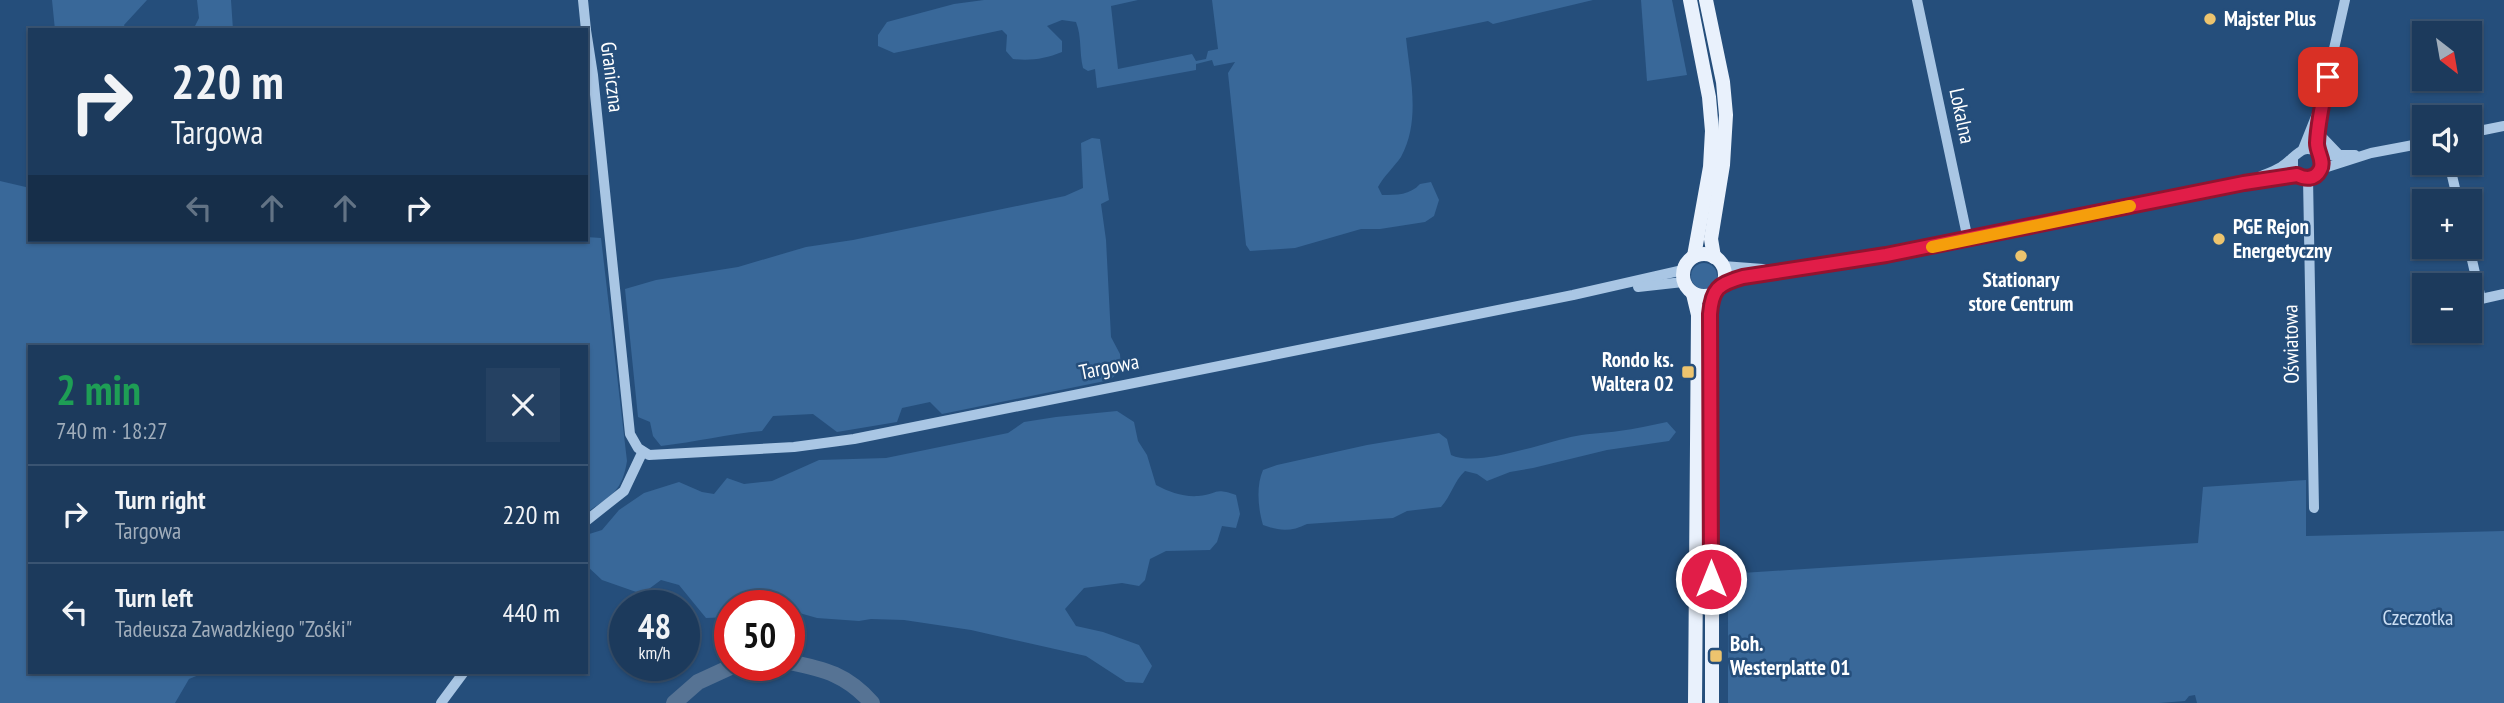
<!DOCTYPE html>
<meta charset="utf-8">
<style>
:root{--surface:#1c3a5c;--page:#254162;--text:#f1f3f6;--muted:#a0adbb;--line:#3a5472}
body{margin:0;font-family:"PT Sans Narrow",sans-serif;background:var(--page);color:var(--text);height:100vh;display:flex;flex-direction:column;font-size:26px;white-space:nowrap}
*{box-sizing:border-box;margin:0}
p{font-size:23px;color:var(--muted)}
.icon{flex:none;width:38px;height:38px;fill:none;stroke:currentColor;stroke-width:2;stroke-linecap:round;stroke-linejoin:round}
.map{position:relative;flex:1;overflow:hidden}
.side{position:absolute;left:28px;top:345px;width:560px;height:329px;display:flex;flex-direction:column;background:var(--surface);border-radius:0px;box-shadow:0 2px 5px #0004,0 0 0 2px var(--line)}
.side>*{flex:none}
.banner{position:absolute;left:28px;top:28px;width:560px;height:214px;border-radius:0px;box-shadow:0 2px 5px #0004,0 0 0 2px var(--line);background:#1c3a5c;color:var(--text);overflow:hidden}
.needle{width:46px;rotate:149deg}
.controls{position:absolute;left:2412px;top:21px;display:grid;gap:14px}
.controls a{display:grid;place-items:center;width:70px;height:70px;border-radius:0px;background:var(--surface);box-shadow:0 2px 5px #0004,0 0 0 2px var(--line);font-size:35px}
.speed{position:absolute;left:609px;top:590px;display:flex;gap:14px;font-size:35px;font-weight:700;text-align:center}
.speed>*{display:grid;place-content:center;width:91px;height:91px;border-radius:50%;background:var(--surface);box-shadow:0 2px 5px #0004,0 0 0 2px var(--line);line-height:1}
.speed small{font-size:18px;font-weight:400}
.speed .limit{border:10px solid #d22;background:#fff;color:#111}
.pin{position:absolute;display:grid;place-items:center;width:60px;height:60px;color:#fff;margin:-30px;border-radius:14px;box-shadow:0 4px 10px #0006}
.me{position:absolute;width:77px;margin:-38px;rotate:0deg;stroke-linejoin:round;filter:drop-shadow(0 0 5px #0008)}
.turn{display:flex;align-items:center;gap:24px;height:147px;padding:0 28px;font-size:32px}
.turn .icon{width:91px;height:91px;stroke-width:2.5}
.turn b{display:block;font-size:49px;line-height:60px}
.lanes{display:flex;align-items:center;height:66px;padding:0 28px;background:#0003;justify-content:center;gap:35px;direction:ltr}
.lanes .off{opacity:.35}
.round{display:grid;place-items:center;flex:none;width:74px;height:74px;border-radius:0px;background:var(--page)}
.overview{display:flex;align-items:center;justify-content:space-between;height:119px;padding:0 28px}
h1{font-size:42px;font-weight:800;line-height:52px;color:#1e9e55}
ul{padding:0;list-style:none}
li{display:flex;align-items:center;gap:21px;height:98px;padding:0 28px;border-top:2px solid var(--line)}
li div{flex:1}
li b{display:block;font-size:26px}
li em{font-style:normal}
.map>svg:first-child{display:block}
</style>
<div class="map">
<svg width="2504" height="703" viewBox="0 0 2504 703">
<rect width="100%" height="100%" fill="#254e7b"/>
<!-- green -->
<g fill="#396899">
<polygon points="52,0 147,0 124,25 126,30 55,30"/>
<polygon points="197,0 231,0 233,30 193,30 199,18"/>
<path d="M984 0H1138L1111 6 1118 69 1192 54 1196 61 1206 59 1208 51 1218 49 1212 0H1593L1493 24 1488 21 1406 38C1410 77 1421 120 1401 157 1394 167 1384 176 1378 187L1382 195C1397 195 1410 195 1420 184L1431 182 1439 200 1434 216 1425 222 1380 229H1361L1295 248 1250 251 1246 245 1228 73 1235 62 1214 66 1212 60 1196 64V70L1097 88 1095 69 1088 71 1083 68C1079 52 1082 37 1076 22L1062 20 1047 26 1062 41V52C1045 59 1030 61 1013 59L1006 51 1007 35 1002 30 894 53 878 46V35L887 22 954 4Z"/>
<polygon points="1641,0 1672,0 1687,75 1647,81"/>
<path d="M1092 138 1100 139 1109 200 1101 204 1106 240 1111 337 1120 354 1121 370 1110 380 942 414 930 402 902 408 897 422 837 432 813 414 773 416 762 431C728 434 695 442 661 446L653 436 650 422 638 417 625 289 656 280 738 267 806 247 853 240 1065 196 1083 188 1081 143Z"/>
<path d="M0 181 30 188V240H586V237L601 238 627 461C622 492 611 496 586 513V346H30V672H206L189 679 175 703H0Z"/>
<circle cx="1704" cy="276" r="13"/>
<path d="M1117 411 1134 422 1138 441 1147 455 1156 485C1169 492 1183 497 1198 496 1219 494 1213 487 1236 495L1240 514 1236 528 1222 526 1217 542 1210 550 1166 551 1150 559 1145 580 1139 586 1122 583 1084 588 1065 609 1076 626 1103 632 1139 645 1152 666 1143 683 1126 682 1086 656 971 630 904 620 871 619 859 621 817 618 789 610V606H730V617L706 618 679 585 661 580 642 594 602 580 586 565V535L602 530 619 510 644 493 679 482 702 492 714 494 727 478 744 484 772 481 819 460 886 458 1008 433 1024 422 1056 417Z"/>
<path d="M1667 422 1676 432 1669 441 1607 450 1533 468 1510 472 1487 481 1477 474 1465 471C1454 481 1451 496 1441 507L1407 511 1393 518 1307 524C1291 532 1279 531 1263 525 1258 508 1256 486 1263 470L1277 465 1367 445 1439 433 1447 439 1451 455C1479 468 1544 442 1576 436 1591 433 1605 433 1619 431 1635 429 1651 425 1667 422Z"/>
<polygon points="2306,480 2306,536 2504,531 2504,703 2197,703 2195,695 2189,696 2185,701 2159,703 1728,703 1728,559 1740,558 1742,573 2198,543 2203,487"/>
</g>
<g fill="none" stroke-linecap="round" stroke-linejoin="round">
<!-- river -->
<g stroke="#567394" stroke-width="16">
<path d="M789 662C825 669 847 675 872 703"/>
<polyline points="674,703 698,682 735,665"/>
</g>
<!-- minor -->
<g stroke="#a9c6e4" stroke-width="10">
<polyline points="583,0 586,30"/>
<polyline points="1917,0 1968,240"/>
<polyline points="586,30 593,75 630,434 638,448 649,455 794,447 854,439 1573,295 1683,270"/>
<polyline points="2318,133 2340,156"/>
<polyline points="2469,133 2504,126"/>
<polyline points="2303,149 2317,114"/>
<polyline points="2318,153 2322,102 2345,0"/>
<polyline points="2320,155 2355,155"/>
<polyline points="2449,163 2458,201"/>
<polyline points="2321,169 2371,153 2424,143"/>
<path d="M2259 177C2266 174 2274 171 2281 167 2295 159 2303 139 2320 155L2321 169 2312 178 2300 177 2293 169V158"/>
<polyline points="2308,178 2314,508"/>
<polyline points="2469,247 2481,299 2504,294"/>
<polyline points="1723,266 1763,269"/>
<polyline points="1723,283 1743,277 1886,255 2243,183 2297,175"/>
<polyline points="1638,287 1683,282"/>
<polyline points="586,521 624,491 642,453"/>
<polyline points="441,703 464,672"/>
</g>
<!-- major -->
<g stroke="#e9f1fc" stroke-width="14">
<polyline points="1690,0 1709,97 1712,131 1710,167 1694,256"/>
<polyline points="1706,0 1723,82 1726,115 1723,165 1711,239 1714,257"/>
<circle cx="1704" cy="275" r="21"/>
<polyline points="1693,294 1698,315 1695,703"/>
<polyline points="1712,703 1712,295"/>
</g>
</g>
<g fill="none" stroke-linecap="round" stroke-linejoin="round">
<!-- route casing -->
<g stroke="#92132f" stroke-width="18">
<path id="route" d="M1711 579 1710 314C1712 289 1718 284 1743 277L1886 255 2244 183 2297 175C2305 179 2315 180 2320 170 2325 161 2317 153 2317 143 2318 121 2323 99 2328 77"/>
</g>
<!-- route -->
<use href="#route" stroke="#e11d48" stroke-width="12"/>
<!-- slow -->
<polyline stroke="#f59e0b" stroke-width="12" points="1932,247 2130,206"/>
</g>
<!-- markers -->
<g fill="#edc46e" stroke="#254e7b" stroke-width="2.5">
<circle cx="2210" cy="19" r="7"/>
<circle cx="2219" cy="239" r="7"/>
<circle cx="2021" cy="256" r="7"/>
<rect x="1681" y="365" width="14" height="14" rx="3.5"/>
<rect x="1709" y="649" width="14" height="14" rx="3.5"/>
</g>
<g text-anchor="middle" stroke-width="5" stroke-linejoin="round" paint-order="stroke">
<!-- poi labels -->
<g font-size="21" font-weight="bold" fill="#fff" stroke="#254e7b" text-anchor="start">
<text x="2224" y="26">Majster Plus</text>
<text x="2233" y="234">PGE Rejon<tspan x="2233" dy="24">Energetyczny</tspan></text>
<text x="2021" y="287" text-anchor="middle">Stationary<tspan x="2021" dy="24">store Centrum</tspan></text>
<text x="1674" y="367" text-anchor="end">Rondo ks.<tspan x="1674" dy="24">Waltera 02</tspan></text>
<text x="1730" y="651">Boh.<tspan x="1730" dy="24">Westerplatte 01</tspan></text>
</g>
<!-- street labels -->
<g font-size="21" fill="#fff" stroke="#254e7b">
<text transform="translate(612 77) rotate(83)" y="7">Graniczna</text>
<text transform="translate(1962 116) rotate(78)" y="7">Lokalna</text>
<text transform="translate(2291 344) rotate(-91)" y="7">Oświatowa</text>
<text transform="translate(1109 367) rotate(-11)" y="7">Targowa</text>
</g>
<!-- park labels -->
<g font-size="21" fill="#ccdff4" stroke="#254e7b">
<text x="2418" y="625">Czeczotka</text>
</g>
</g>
</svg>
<div class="controls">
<a><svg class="needle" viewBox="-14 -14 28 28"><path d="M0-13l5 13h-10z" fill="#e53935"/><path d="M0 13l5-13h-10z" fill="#a0adbb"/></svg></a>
<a><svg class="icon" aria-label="sound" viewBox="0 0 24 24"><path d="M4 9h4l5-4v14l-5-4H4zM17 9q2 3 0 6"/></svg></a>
<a>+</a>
<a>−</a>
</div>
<div class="speed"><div>48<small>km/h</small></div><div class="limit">50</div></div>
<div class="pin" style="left:2328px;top:77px;background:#d93025"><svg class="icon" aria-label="arrive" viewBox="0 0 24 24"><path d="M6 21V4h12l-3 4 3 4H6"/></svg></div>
<svg class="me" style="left:1711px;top:579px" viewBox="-20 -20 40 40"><circle r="17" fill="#e11d48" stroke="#fff" stroke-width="3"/><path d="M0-11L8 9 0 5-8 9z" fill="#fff"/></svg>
<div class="banner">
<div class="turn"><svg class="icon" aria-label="right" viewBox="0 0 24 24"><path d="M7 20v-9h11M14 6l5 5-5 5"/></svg><div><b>220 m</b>Targowa</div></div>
<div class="lanes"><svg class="icon off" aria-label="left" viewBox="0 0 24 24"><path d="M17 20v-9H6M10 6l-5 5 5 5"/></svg><svg class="icon off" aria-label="ahead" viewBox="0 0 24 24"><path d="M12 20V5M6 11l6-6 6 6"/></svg><svg class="icon off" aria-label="ahead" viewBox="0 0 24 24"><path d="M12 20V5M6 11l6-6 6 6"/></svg><svg class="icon" aria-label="right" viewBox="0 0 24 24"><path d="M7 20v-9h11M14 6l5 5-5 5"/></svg></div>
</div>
<section class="side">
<div class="overview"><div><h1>2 min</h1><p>740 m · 18:27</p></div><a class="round"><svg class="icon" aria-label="close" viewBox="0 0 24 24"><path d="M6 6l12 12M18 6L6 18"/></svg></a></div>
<ul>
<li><svg class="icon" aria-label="right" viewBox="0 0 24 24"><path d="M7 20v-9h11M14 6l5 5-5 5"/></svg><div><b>Turn right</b><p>Targowa</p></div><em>220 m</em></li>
<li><svg class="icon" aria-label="left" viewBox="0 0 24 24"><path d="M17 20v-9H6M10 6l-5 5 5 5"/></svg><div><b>Turn left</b><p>Tadeusza Zawadzkiego &quot;Zośki&quot;</p></div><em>440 m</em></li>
</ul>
</section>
</div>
